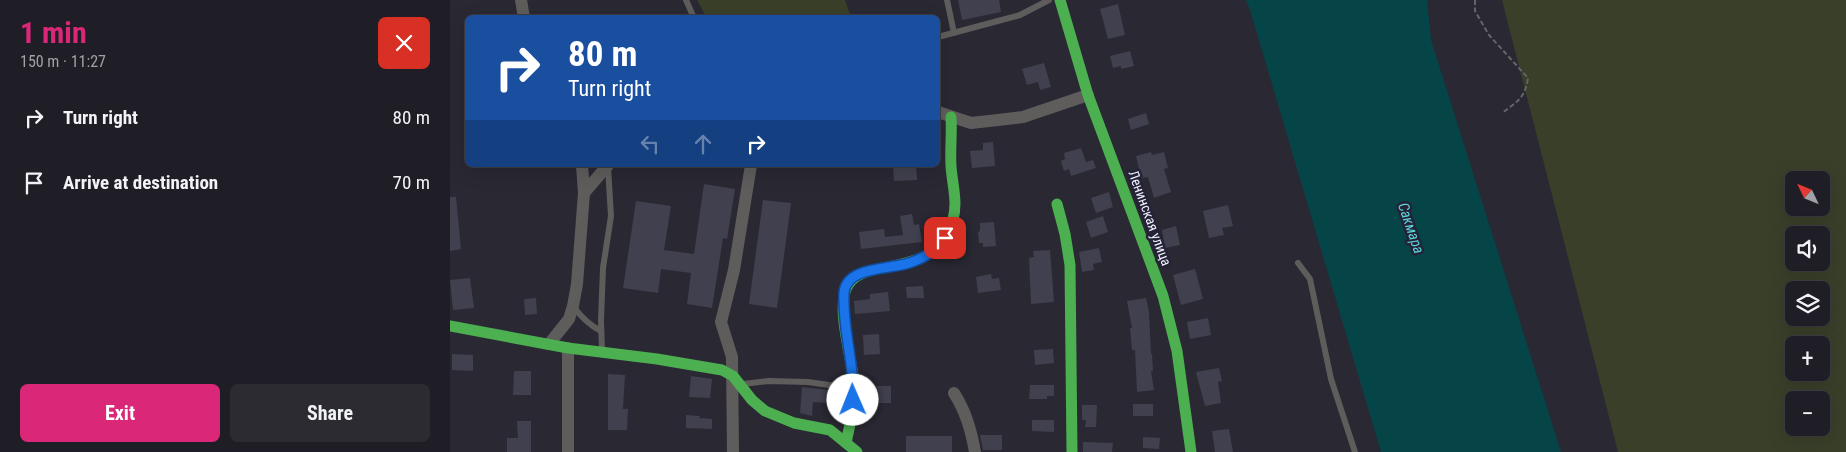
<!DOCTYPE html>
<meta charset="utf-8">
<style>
:root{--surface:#1f1e26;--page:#2c2b32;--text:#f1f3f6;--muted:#a1a2a7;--line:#3c3c43;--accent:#db2777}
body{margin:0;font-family:"Roboto Condensed",sans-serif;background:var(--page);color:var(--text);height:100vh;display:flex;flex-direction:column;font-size:19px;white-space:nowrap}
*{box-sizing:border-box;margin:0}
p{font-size:16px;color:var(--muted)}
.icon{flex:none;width:28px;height:28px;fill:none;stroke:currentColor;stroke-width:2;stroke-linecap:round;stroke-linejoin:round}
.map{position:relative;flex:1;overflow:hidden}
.drawer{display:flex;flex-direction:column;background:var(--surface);width:450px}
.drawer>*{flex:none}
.top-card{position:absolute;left:15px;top:15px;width:475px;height:152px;border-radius:8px;box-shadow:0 5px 20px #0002,0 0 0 1px var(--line);background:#1a4fa0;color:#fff;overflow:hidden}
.needle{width:32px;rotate:313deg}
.controls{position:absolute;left:1335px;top:171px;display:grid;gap:10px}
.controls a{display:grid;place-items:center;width:45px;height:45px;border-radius:8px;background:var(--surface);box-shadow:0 5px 20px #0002,0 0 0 1px var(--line);font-size:25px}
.pin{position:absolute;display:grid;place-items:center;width:42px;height:42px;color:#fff;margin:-21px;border-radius:10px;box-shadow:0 2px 8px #0006}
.me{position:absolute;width:55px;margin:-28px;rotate:359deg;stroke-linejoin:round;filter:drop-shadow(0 0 4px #0008)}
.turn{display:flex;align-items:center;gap:18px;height:105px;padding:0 20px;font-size:22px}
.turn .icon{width:65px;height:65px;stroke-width:2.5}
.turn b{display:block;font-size:35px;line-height:42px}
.lanes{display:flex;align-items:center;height:48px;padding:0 20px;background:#0003;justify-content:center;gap:25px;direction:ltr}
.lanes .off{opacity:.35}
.round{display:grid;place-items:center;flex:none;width:52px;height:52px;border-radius:8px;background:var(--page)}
.headline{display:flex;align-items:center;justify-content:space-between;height:85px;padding:0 20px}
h1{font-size:30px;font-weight:700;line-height:38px;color:var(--accent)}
.cta{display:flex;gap:10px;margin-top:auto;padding:10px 20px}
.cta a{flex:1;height:58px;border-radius:8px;background:var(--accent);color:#fff;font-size:20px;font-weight:700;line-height:58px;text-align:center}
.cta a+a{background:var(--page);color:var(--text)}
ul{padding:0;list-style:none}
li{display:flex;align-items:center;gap:15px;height:65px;padding:0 20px}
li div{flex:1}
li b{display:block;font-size:19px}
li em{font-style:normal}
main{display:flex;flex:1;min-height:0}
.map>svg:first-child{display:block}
</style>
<main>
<section class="drawer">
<div class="headline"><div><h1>1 min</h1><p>150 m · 11:27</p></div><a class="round" style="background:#d93025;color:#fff"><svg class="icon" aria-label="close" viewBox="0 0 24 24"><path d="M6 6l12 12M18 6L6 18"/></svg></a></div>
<ul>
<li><svg class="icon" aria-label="right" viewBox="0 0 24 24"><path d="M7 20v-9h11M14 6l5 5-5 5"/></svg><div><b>Turn right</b></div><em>80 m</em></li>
<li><svg class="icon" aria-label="arrive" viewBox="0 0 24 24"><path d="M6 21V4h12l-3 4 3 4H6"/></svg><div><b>Arrive at destination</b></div><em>70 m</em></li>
</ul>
<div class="cta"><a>Exit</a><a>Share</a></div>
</section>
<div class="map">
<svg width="1396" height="452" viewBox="0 0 1396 452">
<rect width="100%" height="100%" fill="#292833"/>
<!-- green -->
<g fill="#393f29" fill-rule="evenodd">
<polygon points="247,0 395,0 401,17 256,17"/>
<path d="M1052 0H1396V452H1168ZM1344 180H1371V208H1344ZM1344 235H1371V262H1344ZM1344 290H1371V318H1344ZM1344 345H1371V372H1344ZM1344 400H1371V428H1344Z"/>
</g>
<!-- water -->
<polygon fill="#054548" points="796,0 977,0 981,40 1111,452 931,452 800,10"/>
<!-- building -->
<g fill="#41404e">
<polygon points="508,0 549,0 551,12 512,20"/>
<polygon points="668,4 675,35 658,39 650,9"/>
<polygon points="680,51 684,66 671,69 671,66 663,68 660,56"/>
<polygon points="594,63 601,87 590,90 588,82 577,85 572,69"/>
<polygon points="696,113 699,124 681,130 678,119"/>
<polygon points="543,142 545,166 522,168 520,151 533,150 533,143"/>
<polygon points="631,148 636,162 643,160 646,168 621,176 619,169 614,171 611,161 615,159 614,153"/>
<polygon points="701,152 702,155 714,152 718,168 714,169 721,192 704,198 698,177 691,178 686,156"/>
<polygon points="443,165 466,165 467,180 444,181"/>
<polygon points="254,184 285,189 277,239 273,238 262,308 237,304 241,273 211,269 208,293 173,288 186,201 221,206 214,250 244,254"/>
<polygon points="659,192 663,207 646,213 641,198"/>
<polygon points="0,197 6,197 11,249 0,251"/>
<polygon points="313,200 341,203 327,308 299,304"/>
<polygon points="778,205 783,226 772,228 774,235 759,238 753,211"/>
<polygon points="462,214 464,225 469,224 472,242 411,249 409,232 434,229 435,237 453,235 450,216"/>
<polygon points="653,216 658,232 641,238 636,222"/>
<polygon points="544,222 546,246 533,247 533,243 529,243 528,232 530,231 530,223"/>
<polygon points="726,226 730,245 715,248 712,230"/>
<polygon points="649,248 652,262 643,264 644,270 632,272 629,252"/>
<polygon points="600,250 604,302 581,304 579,258 584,257 583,251"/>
<polygon points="745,269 753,299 731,305 723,275"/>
<polygon points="541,274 542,279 549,278 551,290 528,293 526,277"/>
<polygon points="20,278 24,308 3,310 0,280"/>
<polygon points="473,286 474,298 457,298 456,287"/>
<polygon points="438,292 440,311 405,314 404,301 420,299 420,294"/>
<polygon points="86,298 87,314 75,315 74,299"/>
<polygon points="696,298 699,312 701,354 702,354 703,371 701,371 704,390 687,392 685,350 682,350 680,328 682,328 677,301"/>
<polygon points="758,318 761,335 740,339 737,322"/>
<polygon points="429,334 430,354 414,355 413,335"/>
<polygon points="603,349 604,363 585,365 584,350"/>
<polygon points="2,354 23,355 23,371 2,370"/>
<polygon points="769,368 772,381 768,382 771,403 755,406 746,372"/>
<polygon points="64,371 81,371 81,395 63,395"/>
<polygon points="158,374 175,375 173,409 178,409 177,430 158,430"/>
<polygon points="241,376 262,379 260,398 239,397"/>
<polygon points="580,385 604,385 604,396 597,396 597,399 579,399"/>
<polygon points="416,386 441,386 441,403 414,403"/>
<polygon points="352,387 385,391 394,390 393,404 363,402 362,416 350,413"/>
<rect x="683" y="404" width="20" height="12"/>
<polygon points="632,405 647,405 646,427 635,427 636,420 632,420"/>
<polygon points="236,415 250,416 249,418 262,419 262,429 236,428"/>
<polygon points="582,420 604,420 604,432 582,431"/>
<polygon points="67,421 81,421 81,452 57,452 57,438 68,438"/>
<polygon points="779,429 783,452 765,452 762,431"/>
<polygon points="530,435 552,435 552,450 533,450"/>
<rect x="456" y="436" width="46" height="16"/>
<polygon points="693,437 710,438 709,449 693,448"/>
<polygon points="633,442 663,443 662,452 633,452"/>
</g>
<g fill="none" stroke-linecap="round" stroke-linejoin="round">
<!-- path -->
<path stroke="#656466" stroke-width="2" stroke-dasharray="5 2.5" stroke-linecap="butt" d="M1025 0V11L1039 35 1078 78C1075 98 1068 101 1052 113"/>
<!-- lane -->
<g stroke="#5f5c5c" stroke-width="6">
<polyline points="236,0 244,18"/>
<polyline points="497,0 504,33"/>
<polyline points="488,37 570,15 599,0"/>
<polyline points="848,263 860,279 881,379 905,452"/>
<path d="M123 306C131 317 139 325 151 331"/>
<polyline points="152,351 151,320 153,268 161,216 158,167"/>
<polyline points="293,384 319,381 358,382 386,386 403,384"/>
</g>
<!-- street -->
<g stroke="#5f5c5c" stroke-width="12">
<polyline points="71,0 74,18"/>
<polyline points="488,112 521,123 548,120 573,117 638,95"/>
<polyline points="134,193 158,165"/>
<polyline points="99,344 119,319 123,306 127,284 134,193 132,165"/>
<polyline points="118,348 118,452"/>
<path d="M504 393C516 412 521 430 525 452"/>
<polyline points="283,452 282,357 271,322 284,270 301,165"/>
</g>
<!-- fast -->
<g stroke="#4caf50" stroke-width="11">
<polyline points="610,0 638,95 713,296 727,351 741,452"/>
<polyline points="607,204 615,234 620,265 622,452"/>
<polyline points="0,326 118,348 207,359 272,370 283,376 302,400 315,411 344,423 380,430 407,452"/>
<path d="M396 443C400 423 406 403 404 383 402 359 387 311 396 289 411 252 482 286 503 219 508 202 502 183 501 166 500 150 502 133 501 117"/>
</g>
</g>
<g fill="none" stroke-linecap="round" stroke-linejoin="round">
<!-- route casing -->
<g stroke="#114b97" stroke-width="12">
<path id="route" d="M403 400C405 364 392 329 394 293 396 265 443 270 462 262 478 256 484 251 495 238"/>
</g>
<!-- route -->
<use href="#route" stroke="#1a73e8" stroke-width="9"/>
</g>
<g text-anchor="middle" stroke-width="5" stroke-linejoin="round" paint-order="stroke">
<!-- street labels -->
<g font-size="14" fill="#f2f2fe" stroke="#252338">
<text transform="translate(700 218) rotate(70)" y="5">Ленинская улица</text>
</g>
<!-- water labels -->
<g font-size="15" font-style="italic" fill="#5cd4d9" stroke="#252338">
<text transform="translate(961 228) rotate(71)" y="5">Сакмара</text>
</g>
</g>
</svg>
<div class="controls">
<a><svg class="needle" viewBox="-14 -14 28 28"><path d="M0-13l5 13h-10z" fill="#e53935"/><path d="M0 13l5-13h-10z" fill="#a1a2a7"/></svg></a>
<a><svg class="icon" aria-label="sound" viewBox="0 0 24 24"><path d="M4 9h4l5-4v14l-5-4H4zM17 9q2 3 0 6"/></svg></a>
<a><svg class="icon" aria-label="layers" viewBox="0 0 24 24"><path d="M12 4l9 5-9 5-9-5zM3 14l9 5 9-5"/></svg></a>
<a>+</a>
<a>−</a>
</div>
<div class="pin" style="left:495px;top:238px;background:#d93025"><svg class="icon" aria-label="arrive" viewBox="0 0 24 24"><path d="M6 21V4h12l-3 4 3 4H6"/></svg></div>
<svg class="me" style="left:403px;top:400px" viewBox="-20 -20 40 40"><circle r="19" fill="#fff"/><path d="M0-13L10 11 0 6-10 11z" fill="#1a73e8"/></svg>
<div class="top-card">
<div class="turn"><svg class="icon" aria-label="right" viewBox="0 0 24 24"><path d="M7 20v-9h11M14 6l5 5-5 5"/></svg><div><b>80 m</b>Turn right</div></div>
<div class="lanes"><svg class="icon off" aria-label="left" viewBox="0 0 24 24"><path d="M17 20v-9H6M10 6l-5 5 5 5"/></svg><svg class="icon off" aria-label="ahead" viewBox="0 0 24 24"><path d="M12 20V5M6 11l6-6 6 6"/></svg><svg class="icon" aria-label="right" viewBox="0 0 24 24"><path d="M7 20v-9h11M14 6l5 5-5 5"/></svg></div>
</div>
</div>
</main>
